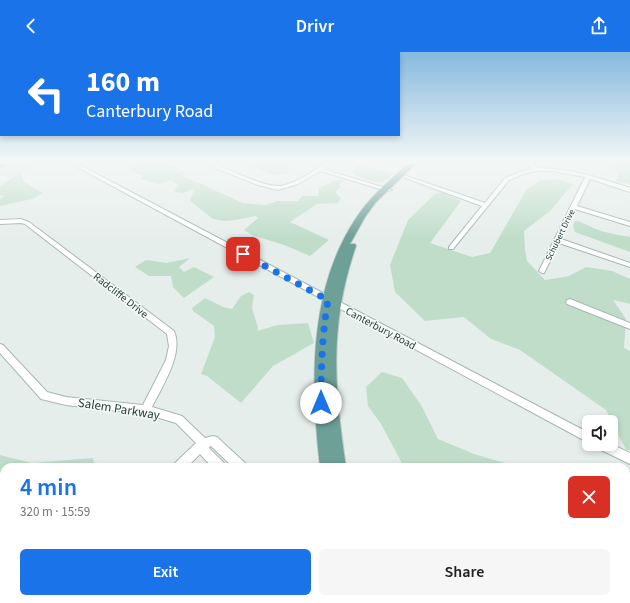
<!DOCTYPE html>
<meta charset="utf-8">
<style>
:root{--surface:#fff;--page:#f6f6f6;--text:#202124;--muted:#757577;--accent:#1a73e8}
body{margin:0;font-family:"Source Sans 3",sans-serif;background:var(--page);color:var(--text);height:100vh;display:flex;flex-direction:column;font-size:15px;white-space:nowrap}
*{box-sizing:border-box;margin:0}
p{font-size:13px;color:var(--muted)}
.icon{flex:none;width:22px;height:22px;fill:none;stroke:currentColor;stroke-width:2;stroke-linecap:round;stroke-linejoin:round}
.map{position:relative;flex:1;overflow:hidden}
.drawer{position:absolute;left:0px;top:411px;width:630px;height:140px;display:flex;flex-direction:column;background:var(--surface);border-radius:12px 12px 0 0;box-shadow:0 2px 6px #0003}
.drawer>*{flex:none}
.top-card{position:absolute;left:0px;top:0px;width:400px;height:84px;box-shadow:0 2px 6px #0003;background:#1a73e8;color:#fff;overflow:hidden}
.controls{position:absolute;left:582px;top:363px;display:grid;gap:8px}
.controls a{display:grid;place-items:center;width:36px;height:36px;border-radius:6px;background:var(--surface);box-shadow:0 2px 6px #0003;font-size:20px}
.pin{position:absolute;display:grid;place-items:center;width:34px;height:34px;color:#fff;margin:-17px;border-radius:8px;box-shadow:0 2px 6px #0006}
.me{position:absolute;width:44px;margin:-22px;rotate:0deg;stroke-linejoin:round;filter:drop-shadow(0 0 3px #0008)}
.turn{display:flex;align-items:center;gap:14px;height:84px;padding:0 20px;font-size:18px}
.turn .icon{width:52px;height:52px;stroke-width:2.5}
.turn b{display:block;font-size:28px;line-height:34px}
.round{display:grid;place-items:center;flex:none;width:42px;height:42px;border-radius:6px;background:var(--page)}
.overview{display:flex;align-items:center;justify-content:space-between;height:68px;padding:0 20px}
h1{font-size:24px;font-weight:600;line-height:30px;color:var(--accent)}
.primary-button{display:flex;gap:8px;margin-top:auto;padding:8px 20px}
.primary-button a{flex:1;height:46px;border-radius:6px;background:var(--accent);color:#fff;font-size:16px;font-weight:600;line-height:46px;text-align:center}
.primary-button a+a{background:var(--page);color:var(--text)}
header{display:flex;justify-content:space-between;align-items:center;height:52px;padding:0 20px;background:var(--accent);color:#fff;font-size:18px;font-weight:600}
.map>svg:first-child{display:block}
</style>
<header><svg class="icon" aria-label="back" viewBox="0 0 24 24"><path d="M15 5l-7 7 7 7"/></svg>Drivr<svg class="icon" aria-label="share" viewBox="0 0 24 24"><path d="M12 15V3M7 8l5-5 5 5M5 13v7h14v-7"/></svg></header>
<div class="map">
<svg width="630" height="551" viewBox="0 0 630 551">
<rect width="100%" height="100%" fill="#e6eeeb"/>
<!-- built -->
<polygon fill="#d4deda" points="9,109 45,109 30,114 10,125 0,123 0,114"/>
<!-- green -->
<g fill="#c0ddca">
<polygon points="122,109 176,109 175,111 178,116 185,119 183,124 243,151 266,153 277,149 298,149 302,144 318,144 319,136 334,129 345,128 339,132 341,134 335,140 341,146 338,151 317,152 290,170 329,188 310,204 284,193 252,183 244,178 258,166 256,164 235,168 224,169 213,167 190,149 194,138 193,137 182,141 173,139 179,133 170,128 159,132 140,127 143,124 135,121 127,114 130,111"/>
<path d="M239 109H299L300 112 296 113 293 111H288L289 118 288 121C273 125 269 121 257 116 250 113 245 114 239 109Z"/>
<path d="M359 109H373L366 114 394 121C390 125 387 129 381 130 376 132 356 125 352 120L358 114Z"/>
<polygon points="615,109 630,110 630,132 616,129 618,122 614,116"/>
<polygon points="23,118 22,123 24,130 43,141 32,147 0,154 0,147 5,144 0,143 0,134"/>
<polygon points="556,127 573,132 550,159 524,179 525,198 527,209 545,228 569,224 586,215 612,219 630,227 630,252 613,248 626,267 624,296 630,299 630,398 626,398 606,358 520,298 491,287 464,265 425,269 395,240 390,213 408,168 435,142 441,140 461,149 430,191 472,205 490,201 527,137 541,128"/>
<path d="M575 169C582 169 588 174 596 177 607 181 618 183 630 185V200L575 180 573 174Z"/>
<polygon points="190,206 179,215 184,220 194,215 214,225 184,246 173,235 171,224 149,224 135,215 146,208 167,211"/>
<polygon points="249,240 254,243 252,256 258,276 257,279 278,273 308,271 314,291 273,314 241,351 207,324 201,322 215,285 214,274 193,259 192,256 205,246 223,255 232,257 241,244"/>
<polygon points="382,320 402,326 421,353 438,387 474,402 519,415 404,415 381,372 368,354 366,335"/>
<polygon points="0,403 32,411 93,406 94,411 91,415 4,415 4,436 0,438"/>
<polygon points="626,482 630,485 630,551 519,551 514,547 626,547"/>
<polygon points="180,547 237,547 237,551 177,551"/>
<polygon points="275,547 285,548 286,547 329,547 329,551 280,551"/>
<polygon points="399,547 499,547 498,551 401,551"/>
</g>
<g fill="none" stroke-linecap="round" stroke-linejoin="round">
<!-- stream -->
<g stroke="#92c1cf" stroke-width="2">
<polyline points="294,547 297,551"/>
<polyline points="208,551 210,547"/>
</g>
<!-- minor casing -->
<g stroke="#a8b6b2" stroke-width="2">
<g id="minor">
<polygon points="66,109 72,109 589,381 589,391"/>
<path d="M208 109H213L219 114C232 119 265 135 278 134 296 133 314 118 329 109H334L323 117 392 138 387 139 320 119 298 132 278 138 258 133 215 116Z"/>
<path d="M522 109 531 110 538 116C570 116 600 126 630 136V140L590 127 577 154 630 170V174L575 157 561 187 630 211V215L559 191 544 221H542L539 219 585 125 552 119H536L523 122 509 128 453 197H449V195L482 154 397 123 401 122 485 151 505 126 520 120 533 117Z"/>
<path d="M21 167 29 170 174 279C184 301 162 335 152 355L182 364 205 386 213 384 217 385 245 411 246 415H233L211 394 209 395V396L224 411 225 415H212L200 402 187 415H174L175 411 196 391 176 371 146 362 66 353 41 347 0 301V292L3 293 47 340 66 345 143 353 166 308 169 294 167 282 25 172 21 171 0 172V168Z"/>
<polygon points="570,247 630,271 630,277 567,252 566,250 567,248"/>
<polygon points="596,392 611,392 630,401 630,412 597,396"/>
<polygon points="4,502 4,515 0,516 0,503"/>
</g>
</g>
<!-- major casing -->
<g stroke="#c2c9c8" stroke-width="2">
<g id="major">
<polygon points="5,109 12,109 0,116 0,112"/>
<path d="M412 109H419L376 150 365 165 350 192H355L356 194C329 272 334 335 346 415H320C310 328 308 228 364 155 378 138 395 123 412 109Z"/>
<polygon points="331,547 363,547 364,551 331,551"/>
</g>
</g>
<!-- minor -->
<use href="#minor" fill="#fff" fill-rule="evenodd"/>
<!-- major -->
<use href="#major" fill="#6da097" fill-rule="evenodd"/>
</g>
<!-- sky -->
<linearGradient id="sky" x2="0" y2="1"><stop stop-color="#85b9de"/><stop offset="0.59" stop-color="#f4f7f6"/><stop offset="1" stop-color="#f4f7f6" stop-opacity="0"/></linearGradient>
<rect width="630" height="186" fill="url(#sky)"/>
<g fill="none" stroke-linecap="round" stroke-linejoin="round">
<!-- route -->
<path stroke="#1a73e8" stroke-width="7" stroke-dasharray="0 12.6" d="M243 202 328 248C322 283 321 316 321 351"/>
</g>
<g text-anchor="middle" stroke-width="3" stroke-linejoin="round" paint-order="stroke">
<!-- far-street labels -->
<g font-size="9" fill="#253f3a" stroke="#f6faf8">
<text transform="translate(560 183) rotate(-64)" y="3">Schubert Drive</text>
</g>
<!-- street labels -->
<g font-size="11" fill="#253f3a" stroke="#f6faf8">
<text transform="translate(121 243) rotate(38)" y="4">Radcliffe Drive</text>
<text transform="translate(381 276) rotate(28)" y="4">Canterbury Road</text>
</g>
<!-- near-street labels -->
<g font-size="13" fill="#253f3a" stroke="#f6faf8">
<text transform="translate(119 356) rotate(9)" y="5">Salem Parkway</text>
</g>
</g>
</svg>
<div class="controls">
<a><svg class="icon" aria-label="sound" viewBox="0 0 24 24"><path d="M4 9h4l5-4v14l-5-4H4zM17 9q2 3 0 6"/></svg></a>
</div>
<div class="pin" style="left:243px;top:202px;background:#d93025"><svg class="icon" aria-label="arrive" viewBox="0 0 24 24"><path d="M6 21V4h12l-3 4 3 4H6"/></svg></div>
<svg class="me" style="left:321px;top:351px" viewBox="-20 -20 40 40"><circle r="19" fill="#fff"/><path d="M0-13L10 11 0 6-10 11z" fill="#1a73e8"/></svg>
<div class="top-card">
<div class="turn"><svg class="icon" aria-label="left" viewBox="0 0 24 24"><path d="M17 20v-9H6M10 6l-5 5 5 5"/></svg><div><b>160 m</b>Canterbury Road</div></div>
</div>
<section class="drawer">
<div class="overview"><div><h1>4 min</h1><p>320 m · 15:59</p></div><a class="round" style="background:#d93025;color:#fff"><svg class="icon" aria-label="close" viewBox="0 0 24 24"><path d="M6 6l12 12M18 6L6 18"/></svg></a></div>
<div class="primary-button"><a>Exit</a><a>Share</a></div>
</section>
</div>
